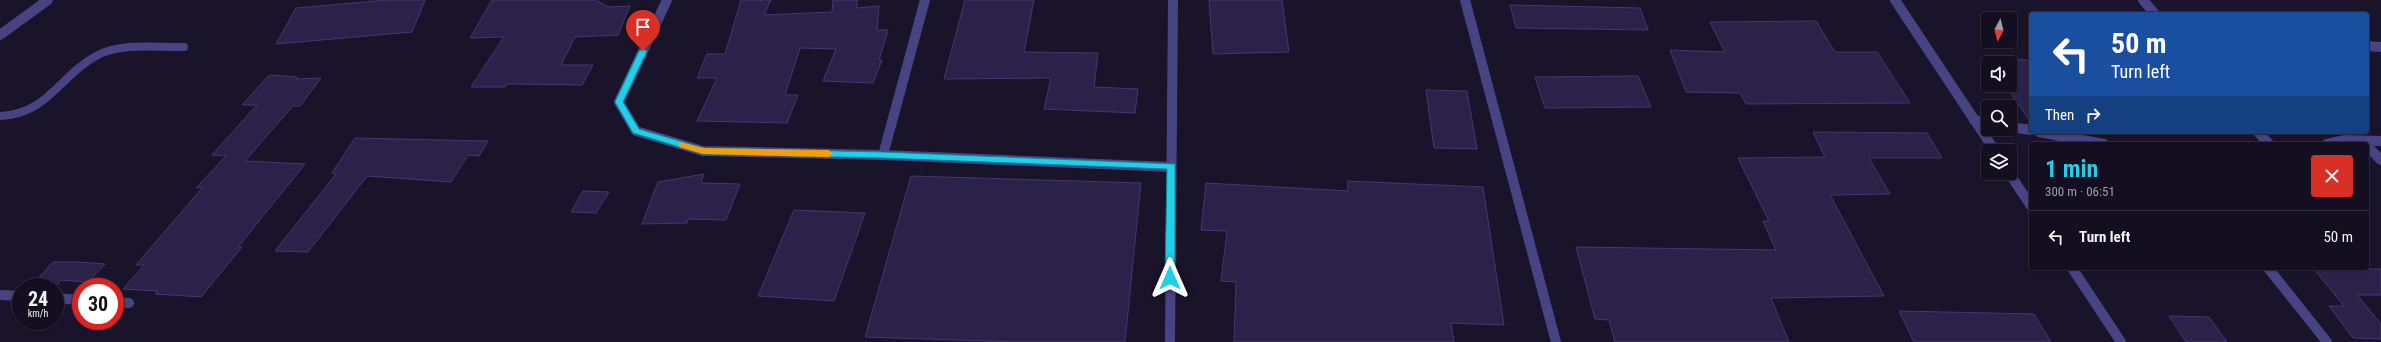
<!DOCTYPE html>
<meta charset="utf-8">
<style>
:root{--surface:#130f20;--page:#201d2d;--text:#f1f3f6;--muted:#9d9ca5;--line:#322f3e;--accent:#21cfe8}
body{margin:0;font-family:"Roboto Condensed",sans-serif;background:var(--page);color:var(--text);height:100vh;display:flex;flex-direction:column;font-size:15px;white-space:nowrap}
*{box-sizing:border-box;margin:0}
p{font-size:13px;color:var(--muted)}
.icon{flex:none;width:22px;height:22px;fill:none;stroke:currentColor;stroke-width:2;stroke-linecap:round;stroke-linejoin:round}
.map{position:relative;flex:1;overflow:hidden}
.panel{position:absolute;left:2029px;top:142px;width:340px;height:128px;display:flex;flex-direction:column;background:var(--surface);border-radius:4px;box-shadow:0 1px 3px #0004,0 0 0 1px var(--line)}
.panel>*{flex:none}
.hud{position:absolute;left:2029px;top:12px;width:340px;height:122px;border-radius:4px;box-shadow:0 1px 3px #0004,0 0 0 1px var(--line);background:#1a4fa0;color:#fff;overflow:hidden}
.needle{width:26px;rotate:187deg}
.buttons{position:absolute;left:1981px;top:12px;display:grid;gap:8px}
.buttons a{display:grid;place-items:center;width:36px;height:36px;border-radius:4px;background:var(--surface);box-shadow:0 1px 3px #0004,0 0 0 1px var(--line);font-size:20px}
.speed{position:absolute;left:12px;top:278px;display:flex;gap:8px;font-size:20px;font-weight:700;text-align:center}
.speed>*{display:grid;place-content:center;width:52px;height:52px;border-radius:50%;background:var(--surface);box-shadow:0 1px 3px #0004,0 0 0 1px var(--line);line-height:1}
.speed small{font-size:10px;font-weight:400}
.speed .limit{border:6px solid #d22;background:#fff;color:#111}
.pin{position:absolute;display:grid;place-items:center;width:34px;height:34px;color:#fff;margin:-41px -17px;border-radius:50% 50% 50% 0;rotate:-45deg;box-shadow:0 0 4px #0007}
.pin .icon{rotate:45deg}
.me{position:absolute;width:44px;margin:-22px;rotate:0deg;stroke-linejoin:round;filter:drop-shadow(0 0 3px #0008)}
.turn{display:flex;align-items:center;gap:14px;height:84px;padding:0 16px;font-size:18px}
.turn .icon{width:52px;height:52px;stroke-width:2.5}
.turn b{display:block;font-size:28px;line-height:34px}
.then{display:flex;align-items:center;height:38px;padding:0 16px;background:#0003;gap:8px;font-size:15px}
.round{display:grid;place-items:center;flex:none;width:42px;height:42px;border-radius:4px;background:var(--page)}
.overview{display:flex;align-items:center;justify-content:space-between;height:68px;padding:0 16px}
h1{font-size:24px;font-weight:700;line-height:30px;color:var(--accent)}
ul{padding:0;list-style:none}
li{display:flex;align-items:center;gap:12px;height:52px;padding:0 16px;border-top:1px solid var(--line)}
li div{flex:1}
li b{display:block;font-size:15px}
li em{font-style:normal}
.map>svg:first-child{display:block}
</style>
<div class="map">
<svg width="2381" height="342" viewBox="0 0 2381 342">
<rect width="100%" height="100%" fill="#19142a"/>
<!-- building -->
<g fill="#2b2249" stroke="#443773">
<polygon points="387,0 425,0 412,32 276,44 296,8"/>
<polygon points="492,0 596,0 608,7 630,6 618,35 575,37 561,65 593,65 582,85 507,84 505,87 471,87 504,37 470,38"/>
<polygon points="741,0 771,0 764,15 832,12 833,0 857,0 857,8 879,6 877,30 888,30 879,60 882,60 873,83 823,81 836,49 800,48 785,95 798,95 787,123 697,121 717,78 697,78 707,54 725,54"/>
<polygon points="965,0 1034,0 1024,52 1098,53 1094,87 1138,89 1135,113 1044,109 1051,78 944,79"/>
<polygon points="1209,0 1282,0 1289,52 1213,54"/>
<polygon points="1510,5 1640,8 1648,30 1516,28"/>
<polygon points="1816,21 1835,52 1877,52 1910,103 1746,104 1740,93 1686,92 1670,50 1725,52 1710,22"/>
<polygon points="1986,58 2027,60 2031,66 2031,123 2005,85 2010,85 2010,63 1989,63"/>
<polygon points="269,75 297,77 296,79 321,78 300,106 293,106 245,161 305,164 238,247 242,247 201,297 155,294 158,291 123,289 144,265 136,265 203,187 196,188 226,156 212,155 257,105 242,105"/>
<polygon points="1638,76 1651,107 1545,108 1535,77"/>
<polygon points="1426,90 1467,91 1477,149 1434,148"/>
<polygon points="1813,132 1927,133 1942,158 1869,158 1890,194 1830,195 1884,296 1771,298 1789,342 1615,342 1609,320 1595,319 1576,247 1776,250 1763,221 1769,221 1738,158 1825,157"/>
<polygon points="355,138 488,141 479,156 468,155 451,182 367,176 308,252 275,251 336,174 332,173"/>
<polygon points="704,174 701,183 740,184 726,220 688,219 687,223 642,224 658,182"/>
<polygon points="911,176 1141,183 1125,342 1016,342 865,337"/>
<polygon points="1348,181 1483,187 1504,325 1451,323 1454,342 1234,342 1236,282 1221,281 1227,231 1201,230 1206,183 1348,191"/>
<polygon points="583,191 609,192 596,213 571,212"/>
<polygon points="794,210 865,213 834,301 758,296"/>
<polygon points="53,262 78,262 105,264 88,282 61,280 55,287 31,286"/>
<polygon points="2314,269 2381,269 2381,295 2357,295 2381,324 2381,339 2353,338 2329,306 2344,306"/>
<polygon points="1899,311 2034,314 2051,342 1914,342"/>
<polygon points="2169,316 2209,317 2227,342 2186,342"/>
</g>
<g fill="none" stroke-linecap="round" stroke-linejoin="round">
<!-- lane -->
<path stroke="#484484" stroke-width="8" d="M0 116C48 114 59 76 96 56 121 42 156 48 184 47"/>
<!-- street -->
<g stroke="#484484" stroke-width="10">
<polyline points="667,0 619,102 636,131 703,151 883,155"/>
<polyline points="925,0 883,155 1171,167"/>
<polyline points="1465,0 1556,342"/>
<polyline points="1895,0 1995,151"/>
<polyline points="2143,0 2155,14"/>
<polyline points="0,35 48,0"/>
<polyline points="2367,46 2381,47"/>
<polyline points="1974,120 1988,123"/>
<polyline points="2010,127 2031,130"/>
<polyline points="2039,132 2104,144"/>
<polyline points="2258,132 2269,144"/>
<polyline points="2327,144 2345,140 2381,141"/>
<polyline points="2367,146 2381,160"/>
<polyline points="2009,173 2031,206"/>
<polyline points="2072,268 2121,342"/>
<polyline points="2268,268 2327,342"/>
<polyline points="0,295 21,296"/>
<polyline points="55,298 81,300"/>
<polyline points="115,302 129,303"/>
<polyline points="1170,342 1173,0"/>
</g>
</g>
<!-- route -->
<polygon fill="#21cfe8" stroke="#158797" points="643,48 647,51 623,102 639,129 704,148 883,152 1175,164 1175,278 1170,282 1165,278 1167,169 883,158 703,154 633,133 615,102 639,51"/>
<!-- slow -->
<polygon fill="#f59e0b" points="679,142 704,148 829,150 833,154 829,157 703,154 679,147"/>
</svg>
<div class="buttons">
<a><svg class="needle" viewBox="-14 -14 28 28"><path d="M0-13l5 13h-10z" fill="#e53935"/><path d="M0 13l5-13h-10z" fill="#9d9ca5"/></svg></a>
<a><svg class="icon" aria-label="sound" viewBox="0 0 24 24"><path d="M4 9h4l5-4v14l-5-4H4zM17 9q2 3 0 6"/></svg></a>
<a><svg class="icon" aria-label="search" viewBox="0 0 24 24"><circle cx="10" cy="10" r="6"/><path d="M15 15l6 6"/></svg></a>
<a><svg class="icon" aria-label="layers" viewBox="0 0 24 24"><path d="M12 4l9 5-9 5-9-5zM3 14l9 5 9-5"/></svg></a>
</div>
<div class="speed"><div>24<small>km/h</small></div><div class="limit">30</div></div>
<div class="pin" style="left:643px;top:51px;background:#d93025"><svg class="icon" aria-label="arrive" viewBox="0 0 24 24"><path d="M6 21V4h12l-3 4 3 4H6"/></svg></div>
<svg class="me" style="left:1170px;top:278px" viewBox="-20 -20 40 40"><path d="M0-17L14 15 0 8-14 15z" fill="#21cfe8" stroke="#fff" stroke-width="4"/></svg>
<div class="hud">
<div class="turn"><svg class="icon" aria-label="left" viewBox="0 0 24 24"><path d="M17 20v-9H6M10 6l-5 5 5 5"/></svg><div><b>50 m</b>Turn left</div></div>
<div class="then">Then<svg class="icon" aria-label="right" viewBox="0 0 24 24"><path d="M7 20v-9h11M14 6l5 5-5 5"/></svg></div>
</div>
<section class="panel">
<div class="overview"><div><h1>1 min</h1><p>300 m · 06:51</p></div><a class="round" style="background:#d93025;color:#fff"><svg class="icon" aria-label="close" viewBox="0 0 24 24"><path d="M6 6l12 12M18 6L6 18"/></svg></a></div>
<ul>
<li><svg class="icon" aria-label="left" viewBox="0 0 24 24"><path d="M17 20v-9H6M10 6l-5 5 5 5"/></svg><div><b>Turn left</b></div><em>50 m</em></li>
</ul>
</section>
</div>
